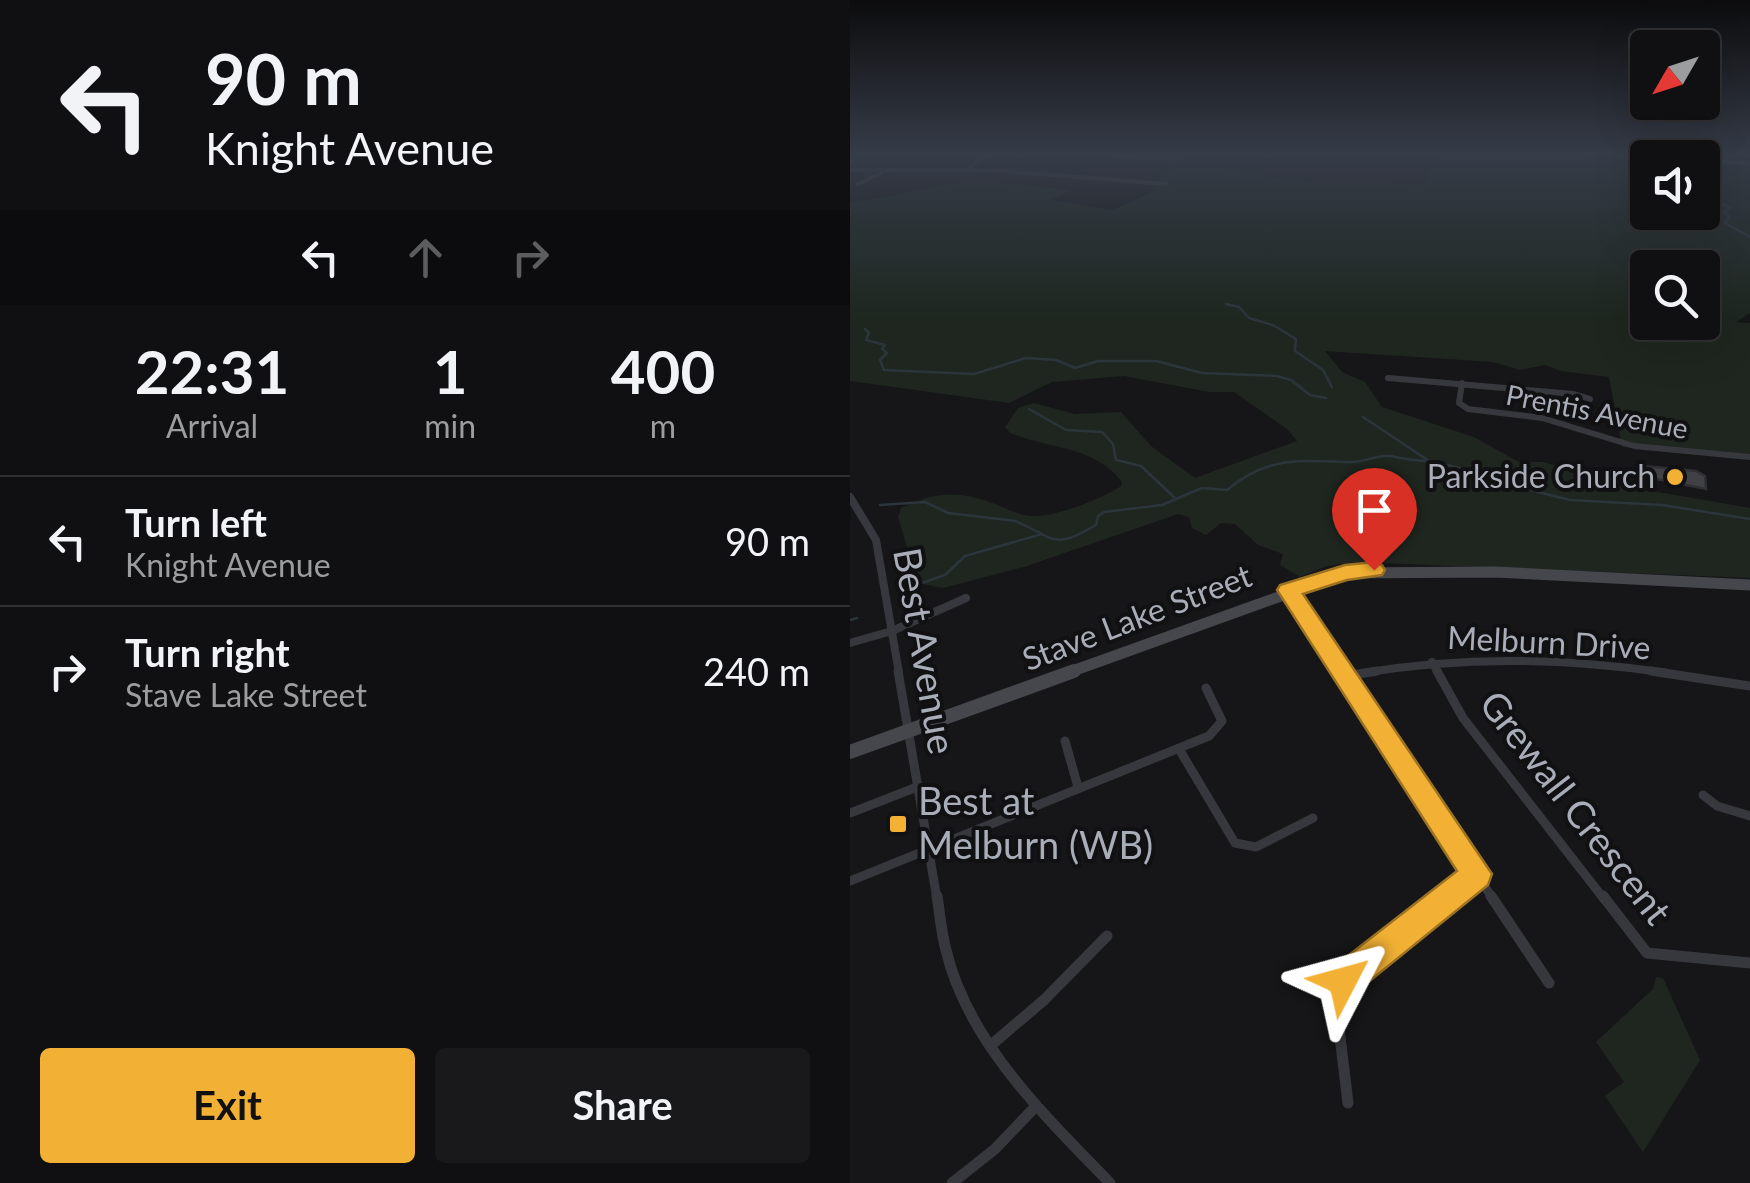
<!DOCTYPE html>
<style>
:root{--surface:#101012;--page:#19191b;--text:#f1f3f6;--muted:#9c9d9f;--line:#303032;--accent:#f2b134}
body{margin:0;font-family:Lato,sans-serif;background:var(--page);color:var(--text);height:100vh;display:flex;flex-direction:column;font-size:38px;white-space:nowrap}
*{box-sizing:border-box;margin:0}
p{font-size:32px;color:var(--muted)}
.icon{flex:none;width:55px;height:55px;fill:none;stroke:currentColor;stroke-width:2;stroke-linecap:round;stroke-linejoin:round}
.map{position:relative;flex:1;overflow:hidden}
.details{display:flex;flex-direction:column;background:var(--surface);width:850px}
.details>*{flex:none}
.guide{background:#101012;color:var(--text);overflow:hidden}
.needle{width:65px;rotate:231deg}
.buttons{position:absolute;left:780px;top:30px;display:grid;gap:20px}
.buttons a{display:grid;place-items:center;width:90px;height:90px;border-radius:10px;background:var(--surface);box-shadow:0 10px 40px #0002,0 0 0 2px var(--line);font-size:50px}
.pin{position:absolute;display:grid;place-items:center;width:85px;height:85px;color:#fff;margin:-102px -42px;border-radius:50% 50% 50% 0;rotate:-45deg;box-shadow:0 0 10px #0007}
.pin .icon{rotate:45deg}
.me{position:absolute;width:110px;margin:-55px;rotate:51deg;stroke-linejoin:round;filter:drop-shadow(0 0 8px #0008)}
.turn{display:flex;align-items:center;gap:35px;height:210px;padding:0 40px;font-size:45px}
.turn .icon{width:130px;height:130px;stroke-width:2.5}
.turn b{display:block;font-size:70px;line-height:85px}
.lanes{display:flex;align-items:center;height:95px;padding:0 40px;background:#0003;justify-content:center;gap:50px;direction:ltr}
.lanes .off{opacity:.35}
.eta{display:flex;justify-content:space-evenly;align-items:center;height:170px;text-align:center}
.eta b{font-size:60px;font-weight:700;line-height:70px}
.button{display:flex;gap:20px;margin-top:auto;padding:20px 40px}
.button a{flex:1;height:115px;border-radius:10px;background:var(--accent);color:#111;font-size:40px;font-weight:700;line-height:115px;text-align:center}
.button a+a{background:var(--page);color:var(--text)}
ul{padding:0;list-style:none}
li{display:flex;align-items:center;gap:30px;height:130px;padding:0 40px;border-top:2px solid var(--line)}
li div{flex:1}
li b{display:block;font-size:38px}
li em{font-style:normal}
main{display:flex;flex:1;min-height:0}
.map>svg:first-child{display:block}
</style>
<main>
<section class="details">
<div class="guide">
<div class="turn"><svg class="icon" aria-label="left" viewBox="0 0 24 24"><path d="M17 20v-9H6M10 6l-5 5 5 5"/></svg><div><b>90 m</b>Knight Avenue</div></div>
<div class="lanes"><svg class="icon" aria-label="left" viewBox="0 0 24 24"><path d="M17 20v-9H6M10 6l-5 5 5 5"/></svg><svg class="icon off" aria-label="ahead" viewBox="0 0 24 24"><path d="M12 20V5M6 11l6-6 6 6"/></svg><svg class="icon off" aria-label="right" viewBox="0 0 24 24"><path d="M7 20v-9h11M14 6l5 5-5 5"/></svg></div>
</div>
<div class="eta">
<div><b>22:31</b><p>Arrival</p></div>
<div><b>1</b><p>min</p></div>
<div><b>400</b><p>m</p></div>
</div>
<ul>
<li><svg class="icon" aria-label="left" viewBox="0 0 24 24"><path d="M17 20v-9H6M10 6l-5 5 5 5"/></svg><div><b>Turn left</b><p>Knight Avenue</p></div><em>90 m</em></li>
<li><svg class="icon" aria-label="right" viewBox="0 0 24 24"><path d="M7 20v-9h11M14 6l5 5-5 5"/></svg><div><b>Turn right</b><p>Stave Lake Street</p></div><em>240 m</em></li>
</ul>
<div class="button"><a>Exit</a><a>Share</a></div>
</section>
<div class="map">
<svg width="900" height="1183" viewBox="0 0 900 1183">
<rect width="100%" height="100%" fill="#161618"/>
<!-- green -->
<g fill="#1e261f" fill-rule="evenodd">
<path d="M579 156H723L779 165 797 160 798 212H852L853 160 900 165V313L886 322 900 323V460L772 447 759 377 711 371 695 365 670 370 643 362 475 351 492 372 515 382 532 407 624 437 669 462H693L774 486 900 508V578L507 562 477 566 450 577 430 565 433 554 408 545 385 524 371 523 356 535 342 528 339 517 328 514 174 567 93 588 68 583 48 517 51 508C88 490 113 491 150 506 162 511 175 517 188 516 209 515 254 498 271 486L272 482C245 446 199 449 160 433L155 427 168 408 184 403 225 414 271 412 301 446 345 478 447 441 437 429 384 392H359L274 376 202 382 159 403 0 381V202C35 198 68 189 102 184 141 179 183 187 222 190L200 200 262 210 302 192 304 184 326 185 306 182 328 161C371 163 406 177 450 181 491 185 532 181 574 185L584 161 591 159ZM798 268H852V322H798Z"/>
<polygon points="806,977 813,978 850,1060 793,1152 755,1096 774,1082 746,1042 803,989"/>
</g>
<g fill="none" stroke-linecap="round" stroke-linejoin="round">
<!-- stream -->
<g stroke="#2c353c" stroke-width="2.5">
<polyline points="852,193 880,208 874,212 879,217 875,223 900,237"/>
<polyline points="376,304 389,307 399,318 423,325 446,339 445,351 473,370 482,387"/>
<polyline points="15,329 19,333 16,340 35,345 32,349 37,353 30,360 34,370 124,374 176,358 206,360 225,368 248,361 306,361 352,373 427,376 441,380 460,395 476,398"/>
<polyline points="179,409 216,430 252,432 263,444 266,460 291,466 326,499"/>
<polyline points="513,417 579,461 649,477 676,489 720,500 812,505 900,519"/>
<polyline points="30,505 75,502 98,513 166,521 192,534"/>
<path d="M60 587 95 575 115 556 192 534C212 547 228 535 246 525L248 516 254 512 312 505 352 488 377 490C418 455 452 461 502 462 515 462 529 454 541 456 554 459 565 461 579 461"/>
<polyline points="0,620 7,618"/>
</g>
</g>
<!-- building -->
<polygon fill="#404145" stroke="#303034" stroke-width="2.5" points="793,466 846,471 855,476 856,489 796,477"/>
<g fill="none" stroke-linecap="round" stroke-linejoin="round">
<!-- street-far4 -->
<g stroke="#37383d" stroke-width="4">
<polyline points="267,156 327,160"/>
<polyline points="0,164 4,159"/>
<polyline points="0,170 152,171 316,184"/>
<polyline points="115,171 136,156"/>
<polyline points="8,184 31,173"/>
</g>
<!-- street-far3 -->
<g stroke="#37383d" stroke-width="6">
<polyline points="538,378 724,394 740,399"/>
<polyline points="612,383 609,403 618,409 692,418 784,446 900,457"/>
</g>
<!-- street-far2 -->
<g stroke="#37383d" stroke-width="8">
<polyline points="0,497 26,540 49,673"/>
<polyline points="439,591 494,673"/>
<polyline points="0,643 42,631 116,598"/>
<polyline points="582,662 588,673"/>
<path d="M512 673C616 656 714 658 818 673"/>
</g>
<!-- street-far1 -->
<g stroke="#37383d" stroke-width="9">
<polyline points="48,671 87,899"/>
<polyline points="492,671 643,899"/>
<polyline points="587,671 613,718 754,899"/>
<polyline points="801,671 900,686"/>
<polyline points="496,676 527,671"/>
<polyline points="215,741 228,787"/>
<polyline points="329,749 385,843 406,847 463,818"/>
<polyline points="853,795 867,806 900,816"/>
<polyline points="0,813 67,787"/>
<polyline points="0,881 359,736 372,721 356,688"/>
<polyline points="596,899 627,874"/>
</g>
<!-- street -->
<g stroke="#37383d" stroke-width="11">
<path d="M87 896C90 914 91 932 96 950 118 1043 196 1117 260 1183"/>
<polyline points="641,896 699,983"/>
<polyline points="753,896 797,953 900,963"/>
<polyline points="140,1046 194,1000 257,936"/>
<polyline points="498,1103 485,995 493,981 599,896"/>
<polyline points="102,1183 145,1149 186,1106"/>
</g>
<!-- secondary-far1 -->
<polyline stroke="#45474d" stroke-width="11" points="217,673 495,573 645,572 900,585"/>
<!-- secondary -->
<polyline stroke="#45474d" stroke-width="14" points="0,752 224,671"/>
<!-- primary -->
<g fill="#53555c" fill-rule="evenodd">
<polygon points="821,156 839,158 824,158"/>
<polygon points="852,157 900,162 900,166 852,161"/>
</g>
</g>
<!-- sky -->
<linearGradient id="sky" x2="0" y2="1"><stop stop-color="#0c0c0d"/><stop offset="0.48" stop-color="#363c48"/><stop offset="1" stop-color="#363c48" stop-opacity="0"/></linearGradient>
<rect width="900" height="322" fill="url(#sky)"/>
<!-- route -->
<polygon fill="#f2b134" stroke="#9d7322" stroke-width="2.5" points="524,562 532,565 535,570 532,575 497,580 453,594 642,874 638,885 505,993 493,998 481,993 476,981 481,969 607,871 427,590 430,585 495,565"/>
<!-- markers -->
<g fill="#f2b134" stroke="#111113" stroke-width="4">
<circle cx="825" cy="477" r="10"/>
<rect x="38" y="814" width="20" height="20" rx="5"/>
</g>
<g text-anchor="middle" stroke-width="8" stroke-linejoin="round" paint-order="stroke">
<!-- far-street labels -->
<g font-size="28" fill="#a8adb8" stroke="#111113">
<text transform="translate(747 412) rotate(11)" y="10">Prentis Avenue</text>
</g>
<!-- poi labels -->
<g font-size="32" fill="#a8adb8" stroke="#111113" text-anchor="end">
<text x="805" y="488">Parkside Church</text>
</g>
<!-- street labels -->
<g font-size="32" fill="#a8adb8" stroke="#111113">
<text transform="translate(287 618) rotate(-21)" y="11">Stave Lake Street</text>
<text transform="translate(699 643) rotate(3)" y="11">Melburn Drive</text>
</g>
<!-- near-street labels -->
<g font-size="38" fill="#a8adb8" stroke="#111113">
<text transform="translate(74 651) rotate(80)" y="13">Best Avenue</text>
<text transform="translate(725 808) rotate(52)" y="13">Grewall Crescent</text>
</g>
<!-- near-poi labels -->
<g font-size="38" fill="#a8adb8" stroke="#111113" text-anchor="start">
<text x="68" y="815">Best at<tspan x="68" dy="44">Melburn (WB)</tspan></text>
</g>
</g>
</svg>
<div class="buttons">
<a><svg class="needle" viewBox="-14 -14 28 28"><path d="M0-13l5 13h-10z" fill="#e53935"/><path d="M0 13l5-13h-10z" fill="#9c9d9f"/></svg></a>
<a><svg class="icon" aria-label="sound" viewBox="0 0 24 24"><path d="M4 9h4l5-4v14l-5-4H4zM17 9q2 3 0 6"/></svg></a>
<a><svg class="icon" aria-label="search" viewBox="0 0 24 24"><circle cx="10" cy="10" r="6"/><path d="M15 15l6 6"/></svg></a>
</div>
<div class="pin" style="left:524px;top:570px;background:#d93025"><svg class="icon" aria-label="arrive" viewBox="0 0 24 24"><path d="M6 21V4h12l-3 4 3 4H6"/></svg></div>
<svg class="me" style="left:493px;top:981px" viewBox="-20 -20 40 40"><path d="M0-17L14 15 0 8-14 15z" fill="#f2b134" stroke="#fff" stroke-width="4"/></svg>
</div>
</main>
